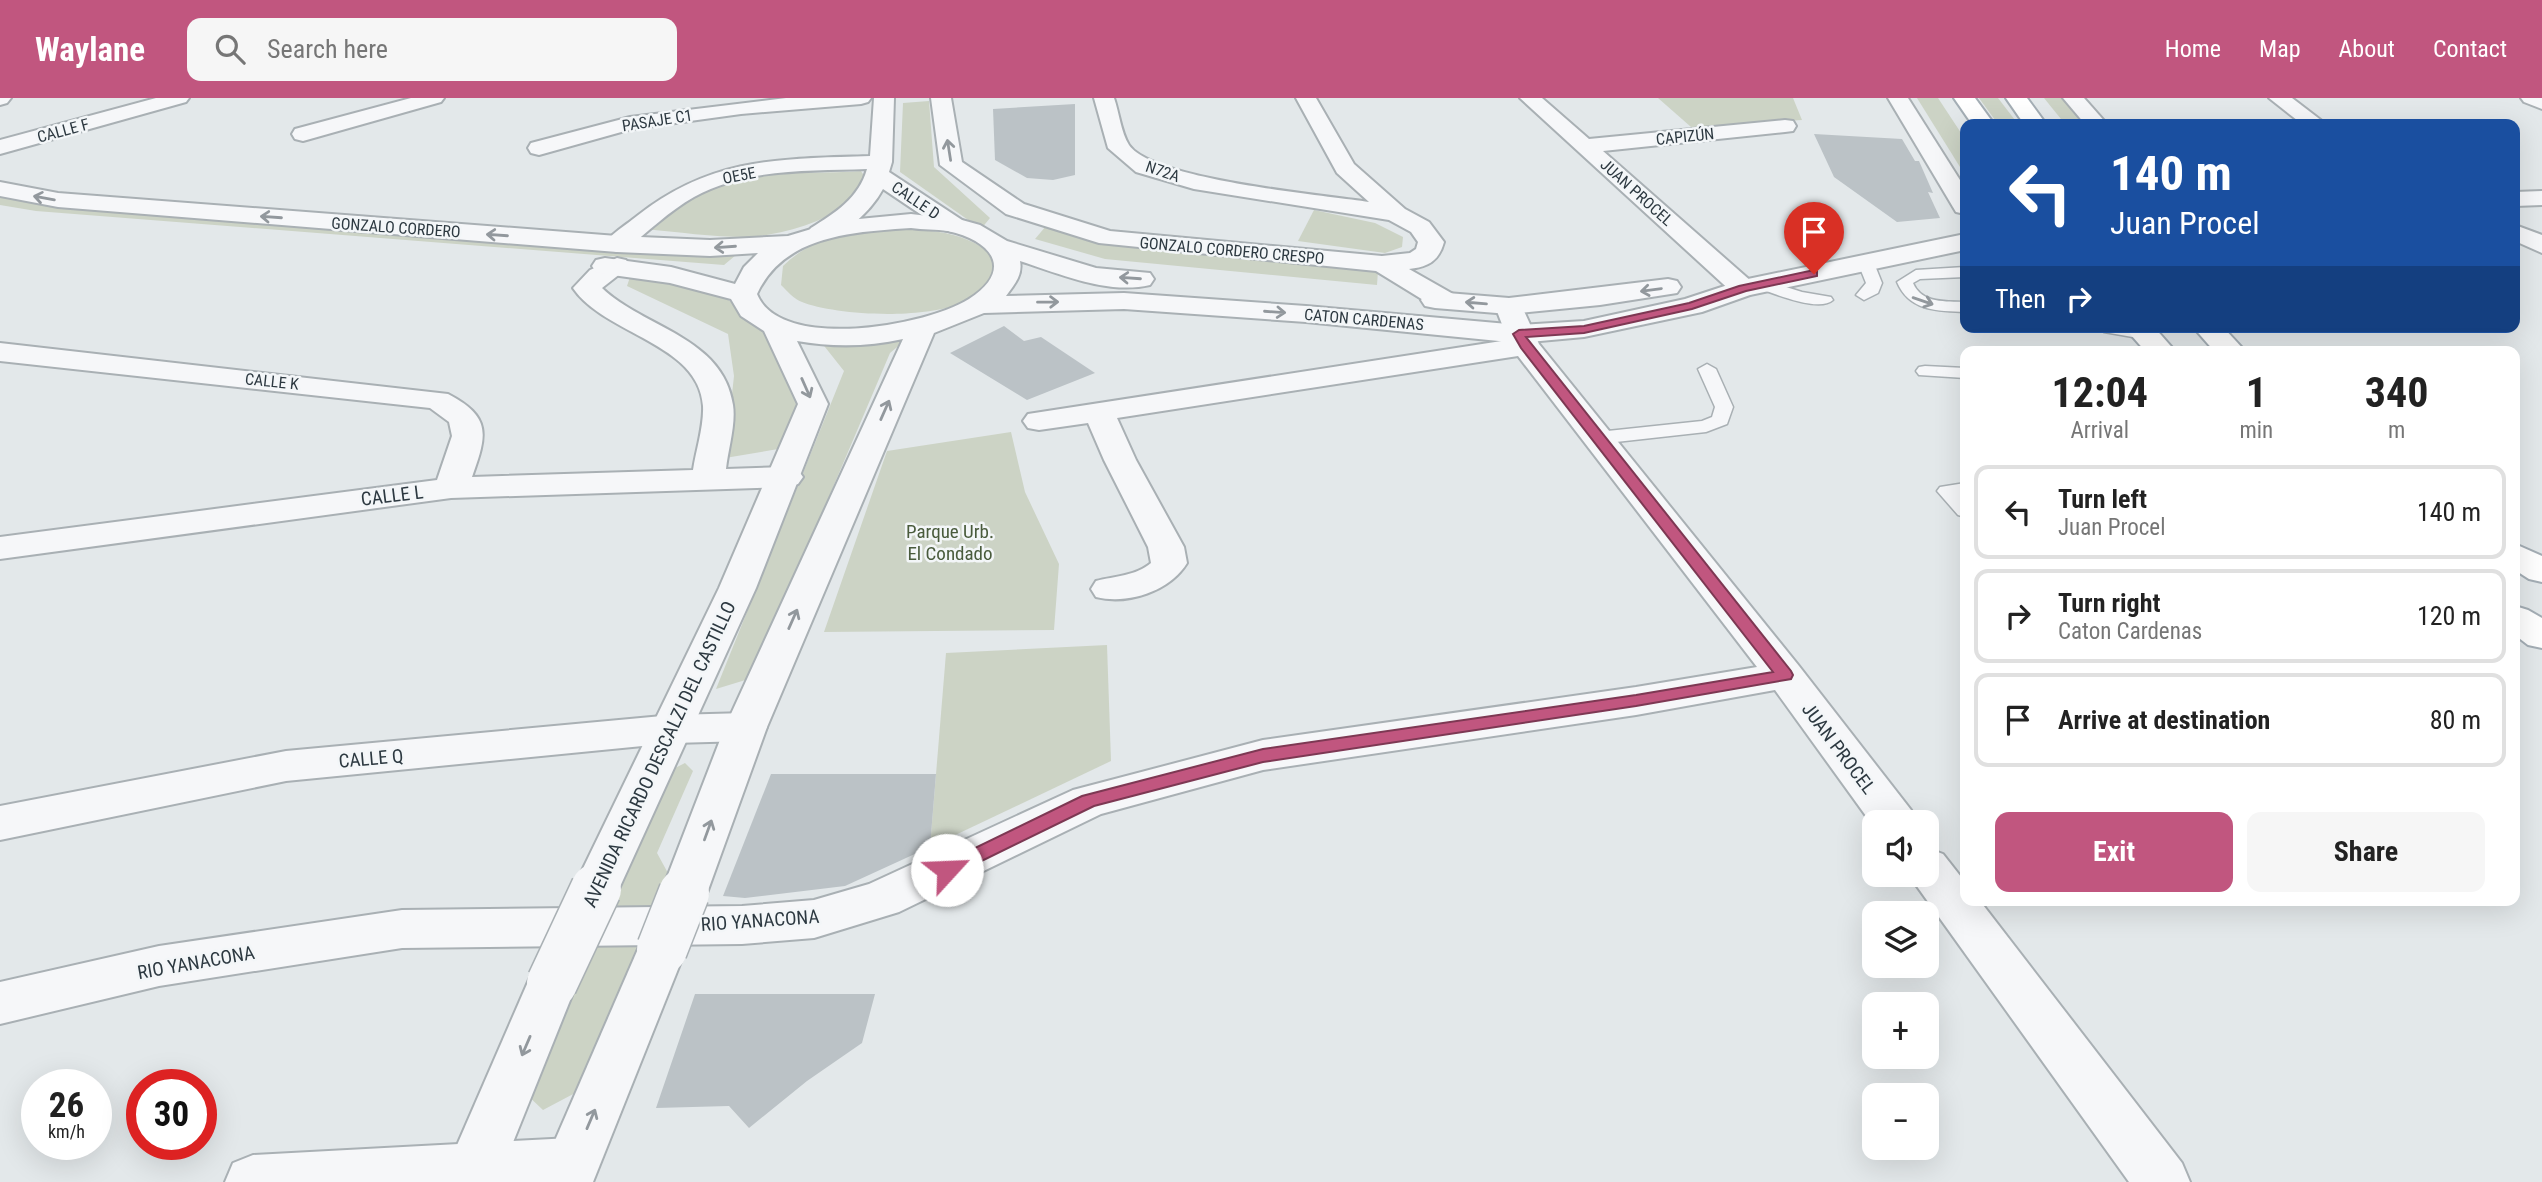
<!DOCTYPE html>
<meta charset="utf-8">
<style>
:root{--surface:#fff;--page:#f6f6f6;--text:#222;--muted:#767676;--line:#e0e0e0;--accent:#c1567f}
body{margin:0;font-family:"Roboto Condensed",sans-serif;background:var(--page);color:var(--text);height:100vh;display:flex;flex-direction:column;font-size:26px;white-space:nowrap}
*{box-sizing:border-box;margin:0}
p{font-size:23px;color:var(--muted)}
.icon{flex:none;width:38px;height:38px;fill:none;stroke:currentColor;stroke-width:2;stroke-linecap:round;stroke-linejoin:round}
.map{position:relative;flex:1;overflow:hidden}
.side{position:absolute;left:1960px;top:248px;width:560px;height:560px;display:flex;flex-direction:column;background:var(--surface);border-radius:14px;box-shadow:0 7px 28px #0002}
.side>*{flex:none}
.banner{position:absolute;left:1960px;top:21px;width:560px;height:214px;border-radius:14px;box-shadow:0 7px 28px #0002;background:#1a4fa0;color:#fff;overflow:hidden}
.fabs{position:absolute;left:1862px;top:712px;display:grid;gap:14px}
.fabs a{display:grid;place-items:center;width:77px;height:77px;border-radius:14px;background:var(--surface);box-shadow:0 7px 28px #0002;font-size:35px}
.speed{position:absolute;left:21px;top:971px;display:flex;gap:14px;font-size:35px;font-weight:700;text-align:center}
.speed>*{display:grid;place-content:center;width:91px;height:91px;border-radius:50%;background:var(--surface);box-shadow:0 7px 28px #0002;line-height:1}
.speed small{font-size:18px;font-weight:400}
.speed .limit{border:10px solid #d22;background:#fff;color:#111}
.pin{position:absolute;display:grid;place-items:center;width:60px;height:60px;color:#fff;margin:-72px -30px;border-radius:50% 50% 50% 0;rotate:-45deg;box-shadow:0 0 7px #0007}
.pin .icon{rotate:45deg}
.me{position:absolute;width:77px;margin:-38px;rotate:65deg;stroke-linejoin:round;filter:drop-shadow(0 0 5px #0008)}
.turn{display:flex;align-items:center;gap:24px;height:147px;padding:0 35px;font-size:32px}
.turn .icon{width:91px;height:91px;stroke-width:2.5}
.turn b{display:block;font-size:49px;line-height:60px}
.then{display:flex;align-items:center;height:66px;padding:0 35px;background:#0003;gap:14px;font-size:26px}
.eta{display:flex;justify-content:space-evenly;align-items:center;height:119px;text-align:center}
.eta b{font-size:42px;font-weight:700;line-height:49px}
.primary-button{display:flex;gap:14px;margin-top:auto;padding:14px 35px}
.primary-button a{flex:1;height:80px;border-radius:14px;background:var(--accent);color:#fff;font-size:28px;font-weight:700;line-height:80px;text-align:center}
.primary-button a+a{background:var(--page);color:var(--text)}
ul{padding:0;list-style:none}
li{display:flex;align-items:center;gap:21px;height:94px;margin:0 14px 10px;padding:0 21px;border:4px solid var(--line);border-radius:14px}
li div{flex:1}
li b{display:block;font-size:26px}
li em{font-style:normal}
header{display:flex;align-items:center;gap:42px;box-sizing:border-box;height:98px;padding:0 35px;background:var(--accent);color:#fff}
header strong{font-size:33px}
nav{display:flex;gap:38px;margin-inline-start:auto;font-size:24px}
.search{width:490px;height:63px;background:var(--page);display:flex;align-items:center;gap:18px;box-sizing:border-box;padding:0 24px;border-radius:14px;color:var(--muted);font-size:26px}
.map>svg:first-child{display:block}
</style>
<header>
<strong>Waylane</strong>
<div class="search"><svg class="icon" aria-label="search" viewBox="0 0 24 24"><circle cx="10" cy="10" r="6"/><path d="M15 15l6 6"/></svg>Search here</div>
<nav><a>Home</a><a>Map</a><a>About</a><a>Contact</a></nav>
</header>
<div class="map">
<svg width="2542" height="1084" viewBox="0 0 2542 1084">
<rect width="100%" height="100%" fill="#e3e8ea"/>
<!-- green -->
<g fill="#ccd3c5">
<polygon points="1658,0 1793,0 1802,22 1691,29"/>
<polygon points="1917,0 1938,0 1965,41 1965,77"/>
<polygon points="1979,0 1998,0 2018,26 1998,26"/>
<polygon points="2044,0 2062,0 2084,26 2065,26"/>
<polygon points="929,3 934,69 990,120 981,131 900,74 903,5"/>
<path d="M861 73 865 79C855 119 782 138 746 139 712 139 678 134 644 131 669 112 700 93 730 83 771 70 819 77 861 73Z"/>
<polygon points="0,96 54,105 736,157 724,167 36,113 0,107"/>
<polygon points="1314,112 1375,125 1403,139 1402,149 1385,155 1298,143"/>
<polygon points="1046,128 1378,173 1377,187 1105,161 1035,141"/>
<path d="M877 131C922 132 958 129 995 158 996 162 998 170 997 174 984 228 841 220 802 204 794 201 787 193 781 187L783 168C812 140 839 137 877 131Z"/>
<polygon points="632,173 724,199 770,231 800,308 784,350 725,360 734,278 728,236 627,188"/>
<polygon points="908,240 890,255 752,580 716,591 844,273 821,244 880,245"/>
<polygon points="1011,334 1025,394 1059,466 1054,532 824,534 887,353"/>
<polygon points="1107,547 1111,663 930,749 946,555"/>
<polygon points="685,665 693,673 657,755 669,777 577,994 543,1012 524,994 671,672"/>
</g>
<!-- building -->
<g fill="#bbc2c6">
<polygon points="1075,6 1075,77 1053,82 1027,80 995,62 993,11"/>
<polygon points="1814,36 1902,41 1915,63 1919,63 1933,95 1928,94 1940,120 1897,124 1834,79"/>
<polygon points="1004,228 1024,243 1041,239 1095,275 1027,302 950,255"/>
<polygon points="771,676 936,676 930,749 845,788 745,800 723,798"/>
<polygon points="695,896 875,896 862,945 807,983 749,1030 729,1008 656,1010"/>
</g>
<g fill="none" stroke-linecap="round" stroke-linejoin="round">
<!-- service casing -->
<g stroke="#a9b0b4" stroke-width="3">
<g id="service">
<polygon points="1866,160 1874,165 1882,185 1878,195 1864,202 1856,197 1866,185 1858,165"/>
<path d="M1965 169V179L1920 181 1913 185C1922 206 1946 203 1965 204V214C1937 213 1909 213 1897 184L1916 172Z"/>
<path d="M1761 181 1802 194 1831 199 1833 202C1819 215 1773 195 1755 189L1753 186Z"/>
<polygon points="2096,229 2134,229 2150,232 2152,236 2144,241 2104,234"/>
<polygon points="1707,266 1716,271 1733,309 1727,326 1706,334 1598,346 1589,340 1598,334 1702,323 1712,319 1715,309 1698,271"/>
<polygon points="1925,268 1965,270 1965,280 1919,277 1916,273 1919,269"/>
<polygon points="1965,385 1965,397 1962,397 1965,401 1965,419 1958,417 1937,393 1940,389"/>
</g>
</g>
<!-- minor casing -->
<g stroke="#a9b0b4" stroke-width="4">
<g id="minor">
<polygon points="156,0 189,0 186,4 0,56 0,42"/>
<polygon points="411,0 444,0 441,4 303,43 295,41 292,36 295,31"/>
<polygon points="786,0 871,0 868,4 861,6 741,16 632,31 539,57 531,55 528,50 531,45 630,19"/>
<path d="M874 0H894L892 64 889 74 962 122 965 127 962 132 953 134 944 132 883 91C871 113 838 147 811 140L807 135 811 130C835 115 859 100 867 71 809 73 746 70 694 99 669 113 648 134 626 151L617 154 608 151 604 146C612 135 626 127 637 118 712 59 779 61 870 58Z"/>
<path d="M931 0H951L962 64 1024 106 1110 133 1382 158 1410 155 1416 151 1418 144 1411 134 1389 122 1194 91 1136 74 1108 50 1094 0H1114C1119 14 1121 35 1129 47 1153 82 1323 97 1369 104L1337 75 1296 0H1316L1354 66 1405 111 1429 124 1444 144C1439 163 1428 169 1409 171L1453 196 1457 202 1453 208 1443 210 1433 208 1376 173 1099 145 1006 116 940 67Z"/>
<polygon points="1520,0 1542,0 1589,41 1785,22 1793,23 1796,28 1793,33 1785,34 1603,53 1752,184 1756,190 1752,196 1743,198 1734,196"/>
<polygon points="1888,0 1908,0 1965,90 1965,116 1956,114 1953,109"/>
<polygon points="2063,0 2084,0 2107,26 2085,26"/>
<polygon points="2521,0 2542,0 2542,11 2524,4"/>
<polygon points="2515,127 2542,137 2542,155 2515,143"/>
<path d="M617 160 626 162 630 168 602 190C644 230 723 239 733 307 736 326 728 352 726 371L786 369 798 372 803 379 798 386 786 389 451 400 0 461V439L437 382 452 338 449 324 430 310 0 263V245L448 296C492 319 487 337 472 379L693 372C696 352 704 328 703 308 699 245 605 237 573 190L590 172Z"/>
<path d="M1509 200 1519 202 1539 246 1799 568 1911 712 1917 724H1874V729L1775 592 1636 617 1263 672 1101 716 899 814 814 840 742 846 402 850 159 888 0 926V884L159 848 402 812 742 808 814 802 869 786 1073 692 1263 642 1636 589 1757 569 1518 258 1117 320 1136 362 1184 449 1187 465C1170 493 1128 507 1096 499L1091 491 1096 483C1115 478 1136 478 1151 465L1148 449 1104 362 1088 325 1039 332 1028 330 1023 323 1028 316 1508 242 1495 208 1499 202Z"/>
<polygon points="746,615 761,619 767,629 761,639 746,643 673,645 286,683 0,742 0,708 286,653 673,617"/>
<polygon points="1927,750 1943,756 1965,784 1965,803 1980,803 2182,1065 2190,1084 2129,1084 1911,780 1909,777 1927,777"/>
<polygon points="571,1040 591,1048 599,1066 591,1084 225,1084 233,1065 253,1057"/>
</g>
</g>
<!-- tertiary casing -->
<g stroke="#a9b0b4" stroke-width="4">
<g id="tertiary">
<polygon points="0,0 11,0 7,5 0,7"/>
<polygon points="2269,0 2292,0 2326,26 2302,26"/>
<path d="M0 84 58 95 617 138 710 142 788 138 838 123 911 116 962 122 980 127 1007 143 1096 170 1150 175 1154 181 1150 187C1108 197 1060 176 1020 163 1023 177 1014 187 1006 198L1124 195 1306 208 1519 227 1584 223 1685 201 1743 182 1965 136V152L1750 197 1702 214 1584 239 1519 245 1306 224 1124 211 984 215 934 235 767 629 707 795 701 808 684 813 667 808 661 795 725 629 903 241C868 249 831 249 797 243L828 306 756 490 613 804 596 809 579 804 573 791 719 490 798 306 764 233 741 218 731 201 670 185 605 176 596 174 592 168 596 162 605 160 671 169 735 186 744 169 758 155 710 158 617 154 58 109 0 98ZM911 130C923 132 936 131 948 133 993 143 1014 172 969 201 927 228 780 254 757 196 784 137 853 134 911 130Z"/>
<polygon points="2542,93 2542,107 2515,108 2515,94"/>
<polygon points="1668,181 1677,183 1681,189 1677,195 1600,207 1509,216 1435,210 1425,208 1421,202 1425,196 1435,194 1509,200"/>
<polygon points="662,831 679,837 686,851 593,1084 537,1084 638,851 645,837"/>
<polygon points="552,864 570,870 577,885 497,1084 441,1084 534,870"/>
</g>
</g>
<!-- primary casing -->
<g stroke="#a4aeb5" stroke-width="4">
<g id="primary">
<polygon points="1954,0 1975,0 1994,26 1972,26"/>
<polygon points="2006,0 2027,0 2046,26 2024,26"/>
<polygon points="2124,229 2154,229 2176,254 2146,254"/>
<polygon points="2193,229 2223,229 2246,254 2215,254"/>
<polygon points="2515,446 2542,458 2542,484 2529,481 2515,472"/>
<polygon points="2515,508 2528,512 2542,520 2542,550 2528,547 2515,537"/>
</g>
</g>
<!-- service -->
<use href="#service" fill="#f6f7f9" fill-rule="evenodd"/>
<!-- minor -->
<use href="#minor" fill="#f6f7f9" fill-rule="evenodd"/>
<!-- tertiary -->
<use href="#tertiary" fill="#f6f7f9" fill-rule="evenodd"/>
<!-- primary -->
<use href="#primary" fill="#fff" fill-rule="evenodd"/>
<!-- tertiary-bridge casing -->
<g stroke="#a9b0b4" stroke-width="53" stroke-linecap="butt">
<g id="tertiary-bridge">
<polyline points="662,851 684,795"/>
<polyline points="552,885 596,791"/>
</g>
</g>
<!-- tertiary-bridge -->
<use href="#tertiary-bridge" stroke="#f6f7f9" stroke-width="50"/>
</g>
<!-- one-way arrows -->
<defs><path id="oneway-shaft" d="M-6 0H5M1.5-3L5.5 0L1.5 3" fill="none" stroke-width="1.6" stroke-linecap="round" stroke-linejoin="round" transform="scale(1.75)"/></defs>
<g stroke="#92989d">
<use href="#oneway-shaft" transform="translate(949 52) rotate(-99)"/>
<use href="#oneway-shaft" transform="translate(44 100) rotate(-170)"/>
<use href="#oneway-shaft" transform="translate(271 119) rotate(-176)"/>
<use href="#oneway-shaft" transform="translate(497 137) rotate(-176)"/>
<use href="#oneway-shaft" transform="translate(725 149) rotate(176)"/>
<use href="#oneway-shaft" transform="translate(1130 180) rotate(-176)"/>
<use href="#oneway-shaft" transform="translate(1651 192) rotate(172)"/>
<use href="#oneway-shaft" transform="translate(1923 203) rotate(19)"/>
<use href="#oneway-shaft" transform="translate(1048 204) rotate(-1)"/>
<use href="#oneway-shaft" transform="translate(1476 205) rotate(-175)"/>
<use href="#oneway-shaft" transform="translate(1275 214) rotate(4)"/>
<use href="#oneway-shaft" transform="translate(806 290) rotate(66)"/>
<use href="#oneway-shaft" transform="translate(885 312) rotate(-66)"/>
<use href="#oneway-shaft" transform="translate(793 521) rotate(-66)"/>
<use href="#oneway-shaft" transform="translate(708 732) rotate(-70)"/>
<use href="#oneway-shaft" transform="translate(526 948) rotate(113)"/>
<use href="#oneway-shaft" transform="translate(591 1021) rotate(-67)"/>
</g>
<!-- route -->
<polygon fill="#c1567f" stroke="#7d3853" stroke-width="2" points="1814,172 1817,173 1817,178 1746,193 1692,211 1584,235 1526,239 1791,573 1793,577 1791,581 1636,608 1263,664 1094,708 953,777 947,779 940,777 937,772 940,767 1082,698 1263,651 1636,597 1773,574 1521,250 1513,236 1519,232 1584,228 1689,205 1739,188"/>
<g text-anchor="middle" stroke-width="5" stroke-linejoin="round" paint-order="stroke">
<!-- far-street labels -->
<g font-size="16" fill="#2d3941" stroke="#f3f6f8">
<text transform="translate(657 22) rotate(-9)" y="6">PASAJE C1</text>
<text transform="translate(63 32) rotate(-15)" y="6">CALLE F</text>
<text transform="translate(1685 38) rotate(-6)" y="6">CAPIZÚN</text>
<text transform="translate(1163 73) rotate(19)" y="6">N72A</text>
<text transform="translate(739 77) rotate(-11)" y="6">OE5E</text>
<text transform="translate(1637 94) rotate(42)" y="6">JUAN PROCEL</text>
<text transform="translate(916 102) rotate(34)" y="6">CALLE D</text>
<text transform="translate(396 129) rotate(4)" y="6">GONZALO CORDERO</text>
<text transform="translate(1232 152) rotate(5)" y="6">GONZALO CORDERO CRESPO</text>
<text transform="translate(1364 221) rotate(5)" y="6">CATON CARDENAS</text>
<text transform="translate(272 283) rotate(6)" y="6">CALLE K</text>
</g>
<!-- street labels -->
<g font-size="19" fill="#2d3941" stroke="#f3f6f8">
<text transform="translate(392 397) rotate(-7)" y="7">CALLE L</text>
<text transform="translate(1839 650) rotate(53)" y="7">JUAN PROCEL</text>
<text transform="translate(659 656) rotate(-65)" y="7">AVENIDA RICARDO DESCALZI DEL CASTILLO</text>
<text transform="translate(371 660) rotate(-5)" y="7">CALLE Q</text>
<text transform="translate(760 822) rotate(-4)" y="7">RIO YANACONA</text>
<text transform="translate(196 864) rotate(-10)" y="7">RIO YANACONA</text>
</g>
<!-- park labels -->
<g font-size="19" fill="#495b3c" stroke="#f3f6f8">
<text x="950" y="440">Parque Urb.<tspan x="950" dy="22">El Condado</tspan></text>
</g>
</g>
</svg>
<div class="fabs">
<a><svg class="icon" aria-label="sound" viewBox="0 0 24 24"><path d="M4 9h4l5-4v14l-5-4H4zM17 9q2 3 0 6"/></svg></a>
<a><svg class="icon" aria-label="layers" viewBox="0 0 24 24"><path d="M12 4l9 5-9 5-9-5zM3 14l9 5 9-5"/></svg></a>
<a>+</a>
<a>−</a>
</div>
<div class="speed"><div>26<small>km/h</small></div><div class="limit">30</div></div>
<div class="pin" style="left:1814px;top:176px;background:#d93025"><svg class="icon" aria-label="arrive" viewBox="0 0 24 24"><path d="M6 21V4h12l-3 4 3 4H6"/></svg></div>
<svg class="me" style="left:947px;top:772px" viewBox="-20 -20 40 40"><circle r="19" fill="#fff"/><path d="M0-13L10 11 0 6-10 11z" fill="#c1567f"/></svg>
<div class="banner">
<div class="turn"><svg class="icon" aria-label="left" viewBox="0 0 24 24"><path d="M17 20v-9H6M10 6l-5 5 5 5"/></svg><div><b>140 m</b>Juan Procel</div></div>
<div class="then">Then<svg class="icon" aria-label="right" viewBox="0 0 24 24"><path d="M7 20v-9h11M14 6l5 5-5 5"/></svg></div>
</div>
<section class="side">
<div class="eta">
<div><b>12:04</b><p>Arrival</p></div>
<div><b>1</b><p>min</p></div>
<div><b>340</b><p>m</p></div>
</div>
<ul>
<li><svg class="icon" aria-label="left" viewBox="0 0 24 24"><path d="M17 20v-9H6M10 6l-5 5 5 5"/></svg><div><b>Turn left</b><p>Juan Procel</p></div><em>140 m</em></li>
<li><svg class="icon" aria-label="right" viewBox="0 0 24 24"><path d="M7 20v-9h11M14 6l5 5-5 5"/></svg><div><b>Turn right</b><p>Caton Cardenas</p></div><em>120 m</em></li>
<li><svg class="icon" aria-label="arrive" viewBox="0 0 24 24"><path d="M6 21V4h12l-3 4 3 4H6"/></svg><div><b>Arrive at destination</b></div><em>80 m</em></li>
</ul>
<div class="primary-button"><a>Exit</a><a>Share</a></div>
</section>
</div>
